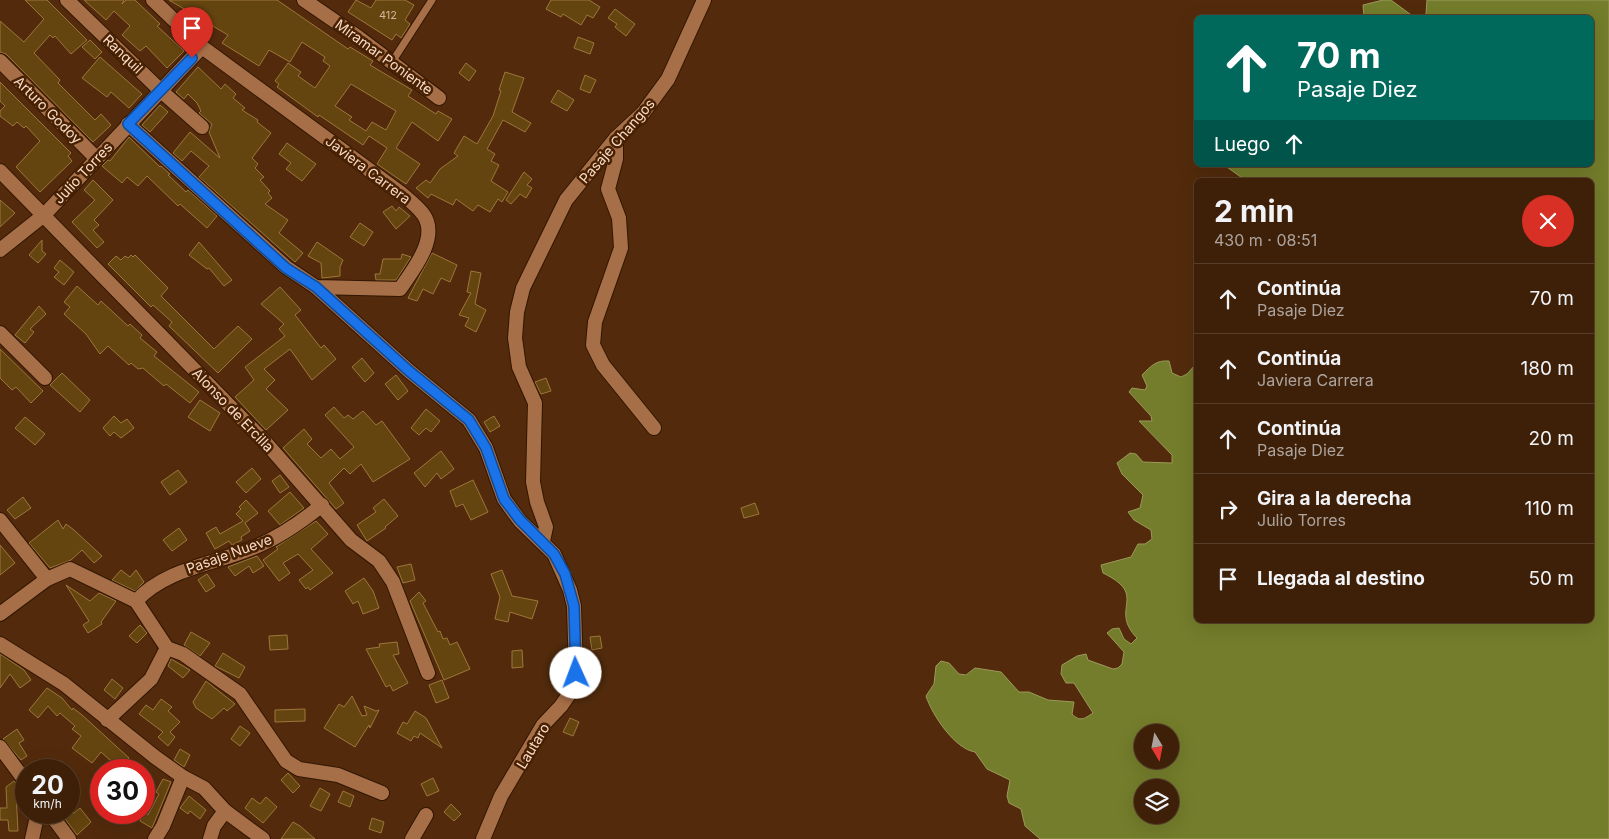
<!DOCTYPE html>
<html lang="es">
<meta charset="utf-8">
<style>
:root{--surface:#3e2009;--page:#492d17;--text:#f1f3f6;--muted:#ada39c;--line:#573e2a}
body{margin:0;font-family:Inter,sans-serif;background:var(--page);color:var(--text);height:100vh;display:flex;flex-direction:column;font-size:19px;white-space:nowrap}
*{box-sizing:border-box;margin:0}
p{font-size:16px;color:var(--muted)}
.icon{flex:none;width:28px;height:28px;fill:none;stroke:currentColor;stroke-width:2;stroke-linecap:round;stroke-linejoin:round}
.map{position:relative;flex:1;overflow:hidden}
.drawer{position:absolute;left:1194px;top:178px;width:400px;height:445px;display:flex;flex-direction:column;background:var(--surface);border-radius:8px;box-shadow:0 5px 20px #0002,0 0 0 1px var(--line)}
.drawer>*{flex:none}
.banner{position:absolute;left:1194px;top:15px;width:400px;height:152px;border-radius:8px;box-shadow:0 5px 20px #0002,0 0 0 1px var(--line);background:#00695c;color:#fff;overflow:hidden}
.needle{width:32px;rotate:170deg}
.fabs{position:absolute;left:1134px;top:724px;display:grid;gap:10px}
.fabs a{display:grid;place-items:center;width:45px;height:45px;border-radius:50%;background:var(--surface);box-shadow:0 5px 20px #0002,0 0 0 1px var(--line);font-size:25px}
.speed{position:absolute;left:15px;top:759px;display:flex;gap:10px;font-size:25px;font-weight:700;text-align:center}
.speed>*{display:grid;place-content:center;width:65px;height:65px;border-radius:50%;background:var(--surface);box-shadow:0 5px 20px #0002,0 0 0 1px var(--line);line-height:1}
.speed small{font-size:12px;font-weight:400}
.speed .limit{border:8px solid #d22;background:#fff;color:#111}
.pin{position:absolute;display:grid;place-items:center;width:42px;height:42px;color:#fff;margin:-51px -21px;border-radius:50% 50% 50% 0;rotate:-45deg;box-shadow:0 0 5px #0007}
.pin .icon{rotate:45deg}
.me{position:absolute;width:55px;margin:-28px;rotate:358deg;stroke-linejoin:round;filter:drop-shadow(0 0 4px #0008)}
.turn{display:flex;align-items:center;gap:18px;height:105px;padding:0 20px;font-size:22px}
.turn .icon{width:65px;height:65px;stroke-width:2.5}
.turn b{display:block;font-size:35px;line-height:42px}
.then{display:flex;align-items:center;height:48px;padding:0 20px;background:#0003;gap:10px;font-size:19px}
.round{display:grid;place-items:center;flex:none;width:52px;height:52px;border-radius:26px;background:var(--page)}
.head{display:flex;align-items:center;justify-content:space-between;height:85px;padding:0 20px}
h1{font-size:30px;font-weight:700;line-height:38px}
ul{padding:0;list-style:none}
li{display:flex;align-items:center;gap:15px;height:70px;padding:0 20px;border-top:1px solid var(--line)}
li div{flex:1}
li b{display:block;font-size:19px}
li em{font-style:normal}
.map>svg:first-child{display:block}
</style>
<div class="map">
<svg width="1609" height="839" viewBox="0 0 1609 839">
<rect width="100%" height="100%" fill="#532b0c"/>
<!-- water -->
<g fill="#747d2b" stroke="#9c995a" fill-rule="evenodd">
<polygon points="1383,0 1391,0 1414,17 1364,17 1363,5"/>
<path d="M1427 0H1609V839H1040L1025 826 1021 809 1009 803 1007 796 1010 780 987 769 975 752C955 749 932 715 926 696L934 684 936 666 941 661 949 663 959 674 966 675 975 668 1001 672 1019 692H1029L1048 700 1074 702 1072 714C1080 722 1084 719 1093 713L1074 683H1066L1061 674 1062 665 1077 656 1086 654 1088 660 1113 669 1118 668 1122 664 1124 652 1107 633 1112 629 1119 628 1124 639 1131 644 1137 638C1108 608 1150 596 1103 573L1101 565 1131 557 1138 544H1145L1152 539 1151 530 1134 520 1128 512 1140 508 1143 495 1122 474 1117 463 1130 453 1136 454 1143 462 1172 463V455L1139 421H1152L1151 416 1129 392 1132 388 1145 390 1147 386 1142 375C1151 366 1156 360 1169 361L1172 373 1181 377 1187 374 1196 364V620H1591V180H1245L1224 165H1591V18L1421 17 1426 14ZM1142 732H1170V760H1142ZM1142 788H1170V815H1142Z"/>
</g>
<!-- building -->
<g fill="#64440f" stroke="#9d763c" fill-rule="evenodd">
<polygon points="25,0 47,0 87,40 71,54 55,36 53,38 50,35 34,53 60,80 58,83 95,120 101,114 111,125 93,142 6,54 0,52 0,21 24,42 44,19"/>
<polygon points="84,0 124,0 122,4 126,0 135,0 160,24 157,26 184,51 167,68 146,46 140,51 122,35 130,26 114,11 106,20"/>
<path d="M169 0H277L348 49 350 47 373 61 370 65 412 90 408 96 436 114 438 111 452 119 438 141 412 122 396 148 420 164 406 184 377 164 387 148 369 136 363 145 319 115 318 117 277 87 279 84 275 81 288 63 301 72 298 76 315 88 330 66 323 61 325 57 302 42 290 62 269 50 259 66 222 43 228 35ZM351 84 396 111 386 130 372 122 366 131 349 120 352 117 335 106Z"/>
<polygon points="356,0 371,8 376,0 405,0 414,5 405,20 410,24 401,38 396,34 392,40 348,12"/>
<polygon points="551,0 589,0 600,7 593,18 587,15 581,25 563,14 561,17 546,9"/>
<polygon points="615,9 635,24 626,36 615,27 617,24 608,18"/>
<polygon points="578,37 594,43 590,54 574,48"/>
<polygon points="90,40 102,52 95,59 82,47"/>
<polygon points="100,57 142,94 129,108 111,92 107,97 82,78"/>
<polygon points="466,63 476,71 469,81 459,73"/>
<polygon points="198,67 221,89 225,84 236,94 233,98 245,108 242,110 258,120 257,122 271,133 252,158 258,164 255,168 264,177 260,180 270,191 268,193 272,198 265,204 288,220 279,233 303,253 295,262 199,177 209,166 191,151 182,161 173,153 190,132 220,158 209,132 212,124 199,113 201,111 197,103 188,94 184,99 176,92"/>
<polygon points="505,72 524,78 512,112 531,123 525,132 503,120 487,149 495,154 491,161 499,165 491,181 508,192 502,202 498,199 490,212 478,205 473,211 456,199 453,205 431,194 428,198 416,188 426,180 430,183 440,169 458,156 454,153 464,136 477,144 493,116 501,91 499,90"/>
<polygon points="585,75 596,80 590,93 580,89"/>
<polygon points="0,82 71,153 68,156 72,161 40,192 16,167 40,141 26,126 24,128 17,122 13,126 0,116 0,111 5,106 0,101"/>
<polygon points="558,90 574,100 567,111 551,102"/>
<polygon points="160,105 168,112 150,132 142,125"/>
<polygon points="129,137 160,167 161,166 170,174 168,175 186,192 188,190 217,216 207,228 180,204 178,206 147,176 138,186 127,177 122,183 102,166 108,160 110,161"/>
<polygon points="287,143 316,164 302,181 286,169 291,163 279,154"/>
<polygon points="524,172 532,179 527,185 532,188 526,198 520,194 511,204 506,200"/>
<polygon points="93,180 113,200 94,220 99,225 93,230 104,242 97,248 72,222 95,200 84,190"/>
<polygon points="0,200 15,213 0,227"/>
<polygon points="392,206 396,211 399,207 410,216 396,229 383,212"/>
<polygon points="360,223 373,232 364,246 350,237"/>
<polygon points="42,240 42,251 46,254 38,263 29,255"/>
<polygon points="199,242 232,280 224,286 209,268 207,269 189,255"/>
<polygon points="317,242 343,260 340,267 340,276 322,278 321,263 308,256"/>
<polygon points="432,253 457,265 450,282 441,278 433,294 423,289 417,301 408,298"/>
<polygon points="402,254 411,257 396,280 376,280 375,274 380,274 383,259 401,259"/>
<polygon points="131,255 133,257 135,255 168,288 161,296 214,349 238,326 252,339 218,373 169,326 172,322 153,305 151,307 108,264 116,256 121,260 125,256 128,258"/>
<polygon points="60,260 74,272 64,285 54,277 59,272 54,268"/>
<polygon points="471,271 481,273 475,304 486,310 476,332 465,326 469,318 459,315 471,293 467,292"/>
<polygon points="77,286 98,305 101,301 128,326 130,324 142,335 140,338 157,352 154,356 199,392 190,403 166,384 164,386 143,368 138,369 131,363 129,365 108,346 100,354 86,334 64,314 70,307 64,302"/>
<polygon points="280,287 301,310 295,315 321,348 324,345 336,359 312,380 290,349 264,369 275,380 266,389 288,410 266,430 235,397 254,380 245,367 285,336 279,329 284,324 261,304"/>
<polygon points="39,306 46,314 30,329 34,332 25,343 15,335"/>
<polygon points="0,349 43,391 31,403 16,387 12,390 0,378"/>
<polygon points="362,358 374,373 365,382 352,367"/>
<polygon points="62,373 90,400 80,412 50,385"/>
<polygon points="396,375 408,391 398,400 385,384"/>
<polygon points="546,378 551,391 541,394 535,382"/>
<polygon points="200,400 220,413 210,431 188,417"/>
<polygon points="334,407 344,418 348,415 353,419 363,411 376,425 382,421 410,459 373,482 361,464 350,474 344,468 329,483 344,503 336,509 283,448 304,429 312,439 307,444 321,458 331,449 340,459 354,447 325,415"/>
<polygon points="426,409 440,421 431,432 426,428 419,435 411,428"/>
<polygon points="114,416 121,423 127,419 134,428 121,438 114,432 110,436 103,428"/>
<polygon points="494,416 500,426 490,432 484,422"/>
<polygon points="25,417 45,434 35,445 15,428"/>
<polygon points="441,451 454,469 441,479 437,473 425,487 414,473"/>
<polygon points="252,468 261,479 246,493 236,482"/>
<polygon points="178,470 187,482 170,495 161,482"/>
<polygon points="280,475 289,487 280,493 272,481"/>
<polygon points="473,480 488,512 471,520 463,504 456,507 450,491"/>
<polygon points="290,492 304,508 280,525 268,511"/>
<polygon points="23,497 31,508 15,519 7,510"/>
<polygon points="384,499 398,516 385,527 386,528 367,541 357,525 376,512 373,508"/>
<polygon points="246,500 258,513 245,523 250,531 241,537 242,540 232,545 229,541 215,549 206,533 216,527 220,534 243,521 236,514 241,509 239,507"/>
<polygon points="755,503 759,514 744,518 741,508"/>
<polygon points="58,520 63,529 66,524 74,530 102,556 94,563 82,550 71,560 50,568 29,543"/>
<polygon points="316,521 328,534 311,549 333,573 310,590 308,587 306,589 299,580 313,570 298,554 283,563 290,573 279,581 263,560 278,549 276,547"/>
<polygon points="179,528 187,540 172,551 163,540"/>
<polygon points="0,545 15,563 0,575"/>
<polygon points="257,556 264,566 253,573 249,566 235,576 228,567"/>
<polygon points="411,564 415,580 403,583 397,567"/>
<polygon points="121,570 130,577 136,570 144,582 135,591 112,580"/>
<polygon points="502,570 512,596 538,601 532,619 510,612 508,622 495,619 500,597 491,574"/>
<polygon points="207,574 215,586 206,592 198,580"/>
<polygon points="364,578 373,591 379,608 363,614 358,601 353,604 345,591"/>
<polygon points="66,585 90,601 99,593 116,601 101,622 102,624 88,633 83,625 89,621"/>
<polygon points="419,592 426,601 423,603 438,632 440,631 443,639 447,638 450,645 457,642 470,669 444,680 410,601"/>
<polygon points="140,625 147,633 137,643 129,636"/>
<polygon points="191,632 210,643 200,656 184,645"/>
<polygon points="287,635 288,649 270,650 269,636"/>
<polygon points="600,636 602,648 592,650 590,637"/>
<polygon points="397,642 399,654 393,655 408,683 393,691 390,685 386,687 366,649 380,647 379,644"/>
<polygon points="522,650 523,667 512,668 512,651"/>
<polygon points="223,653 245,667 239,678 215,666"/>
<polygon points="0,654 24,670 31,680 20,688 10,674 0,688"/>
<polygon points="171,659 190,670 183,678 168,666"/>
<polygon points="112,679 123,688 115,699 104,690"/>
<polygon points="442,680 449,698 436,703 429,685"/>
<polygon points="206,681 235,704 227,711 224,708 212,719 196,708 193,702"/>
<polygon points="47,688 62,698 72,710 73,708 82,715 129,758 119,768 101,752 92,763 72,748 81,736 72,729 75,726 60,713 57,716 48,706 38,718 29,710"/>
<polygon points="352,696 362,716 367,715 364,706 376,711 379,710 370,728 369,725 355,747 324,728 339,704 344,707"/>
<polygon points="161,699 172,707 168,711 180,722 170,732 175,737 168,746 158,737 163,732 139,714 146,705 153,710"/>
<polygon points="305,709 305,721 275,722 275,710"/>
<polygon points="415,711 426,718 442,748 420,733 418,738 414,736 411,741 397,733 403,722 407,724"/>
<polygon points="570,718 579,722 573,736 563,732"/>
<polygon points="240,726 250,733 240,746 231,739"/>
<polygon points="17,729 24,740 19,743 27,756 21,760 3,739"/>
<polygon points="180,749 190,755 184,767 174,760"/>
<polygon points="288,773 300,786 293,793 281,780"/>
<polygon points="433,778 439,791 427,796 421,784"/>
<polygon points="163,779 171,782 152,828 140,821 144,813 148,815 159,794 156,792"/>
<polygon points="14,781 22,790 16,794 18,831 9,831 8,820 0,820 0,808 7,808 6,787"/>
<polygon points="320,788 330,794 321,811 310,806"/>
<polygon points="343,791 354,796 350,807 338,802"/>
<polygon points="189,796 206,810 200,819 190,811 188,814 180,808"/>
<polygon points="266,797 277,807 263,823 245,808 252,798 260,804"/>
<polygon points="451,804 461,814 454,821 444,812"/>
<polygon points="80,808 91,822 77,835 60,812 74,813"/>
<polygon points="372,818 384,822 381,833 369,829"/>
<polygon points="293,822 300,826 315,839 281,839"/>
</g>
<g fill="none" stroke-linecap="round" stroke-linejoin="round">
<!-- service casing -->
<g stroke="#311602" stroke-width="9">
<polyline id="service" points="392,62 432,0"/>
</g>
<!-- minor casing -->
<g stroke="#311602" stroke-width="16">
<g id="minor">
<polyline points="67,0 160,90 202,127"/>
<polyline points="304,0 358,37 439,98"/>
<polyline points="0,61 96,158"/>
<path d="M128 124 286 267 316 287 400 289C413 270 440 237 423 214 417 206 409 200 402 194L202 47 153 0"/>
<polyline points="616,138 616,159 608,189 619,218 621,248 595,322 593,345 603,365 654,428"/>
<polyline points="0,171 267,444 351,540 379,561 393,582 428,673"/>
<polyline points="0,250 44,215 202,47"/>
<polyline points="316,287 409,371 469,420 486,448 504,499 520,521 554,554 570,590 574,606 576,673 572,690 561,706 543,725 501,796 483,839"/>
<polyline points="0,333 45,378"/>
<polyline points="0,520 47,579"/>
<polyline points="543,541 546,527 537,502 533,482 535,403 519,367 515,338 517,312 523,288 566,200 616,138 643,113 668,79 704,0"/>
<path d="M136 601C166 569 211 565 250 549 277 539 300 523 322 505"/>
<polyline points="0,614 47,579 70,569 136,601 167,648 183,654 240,694 286,761 299,769 338,775 382,793"/>
<polyline points="0,644 64,684 155,757 183,777 204,788 225,811 263,839"/>
<polyline points="107,720 151,679 167,648"/>
<polyline points="0,747 26,782"/>
<polyline points="49,812 69,839"/>
<polyline points="32,839 38,812"/>
<polyline points="155,839 163,826 183,777"/>
<polyline points="210,839 214,826 225,811"/>
<polyline points="412,839 426,815"/>
</g>
</g>
<!-- service -->
<use href="#service" stroke="#a76f47" stroke-width="7"/>
<!-- minor -->
<use href="#minor" stroke="#a76f47" stroke-width="14"/>
</g>
<g fill="none" stroke-linecap="round" stroke-linejoin="round">
<!-- route casing -->
<g stroke="#114b97" stroke-width="12">
<polyline id="route" points="192,58 128,124 286,268 316,287 409,371 469,420 486,448 504,499 520,520 554,554 565,574 574,606 576,673"/>
</g>
<!-- route -->
<use href="#route" stroke="#1a73e8" stroke-width="9"/>
</g>
<g text-anchor="middle" stroke-width="5" stroke-linejoin="round" paint-order="stroke">
<!-- number labels -->
<g font-size="11" fill="#d4b498">
<text x="388" y="19">412</text>
</g>
<!-- street labels -->
<g font-size="14" fill="#fadac6" stroke="#472101">
<text transform="translate(123 54) rotate(44)" y="5">Ranquil</text>
<text transform="translate(384 57) rotate(36)" y="5">Miramar Poniente</text>
<text transform="translate(48 110) rotate(45)" y="5">Arturo Godoy</text>
<text transform="translate(617 141) rotate(-49)" y="5">Pasaje Changos</text>
<text transform="translate(368 170) rotate(37)" y="5">Javiera Carrera</text>
<text transform="translate(83 173) rotate(-47)" y="5">Julio Torres</text>
<text transform="translate(233 410) rotate(46)" y="5">Alonso de Ercilla</text>
<text transform="translate(229 554) rotate(-20)" y="5">Pasaje Nueve</text>
<text transform="translate(533 746) rotate(-59)" y="5">Lautaro</text>
</g>
</g>
</svg>
<div class="fabs">
<a><svg class="needle" viewBox="-14 -14 28 28"><path d="M0-13l5 13h-10z" fill="#e53935"/><path d="M0 13l5-13h-10z" fill="#ada39c"/></svg></a>
<a><svg class="icon" aria-label="layers" viewBox="0 0 24 24"><path d="M12 4l9 5-9 5-9-5zM3 14l9 5 9-5"/></svg></a>
</div>
<div class="speed"><div>20<small>km/h</small></div><div class="limit">30</div></div>
<div class="pin" style="left:192px;top:58px;background:#d93025"><svg class="icon" aria-label="arrive" viewBox="0 0 24 24"><path d="M6 21V4h12l-3 4 3 4H6"/></svg></div>
<svg class="me" style="left:576px;top:673px" viewBox="-20 -20 40 40"><circle r="19" fill="#fff"/><path d="M0-13L10 11 0 6-10 11z" fill="#1a73e8"/></svg>
<div class="banner">
<div class="turn"><svg class="icon" aria-label="ahead" viewBox="0 0 24 24"><path d="M12 20V5M6 11l6-6 6 6"/></svg><div><b>70 m</b>Pasaje Diez</div></div>
<div class="then">Luego<svg class="icon" aria-label="ahead" viewBox="0 0 24 24"><path d="M12 20V5M6 11l6-6 6 6"/></svg></div>
</div>
<section class="drawer">
<div class="head"><div><h1>2 min</h1><p>430 m · 08:51</p></div><a class="round" style="background:#d93025;color:#fff"><svg class="icon" aria-label="close" viewBox="0 0 24 24"><path d="M6 6l12 12M18 6L6 18"/></svg></a></div>
<ul>
<li><svg class="icon" aria-label="ahead" viewBox="0 0 24 24"><path d="M12 20V5M6 11l6-6 6 6"/></svg><div><b>Continúa</b><p>Pasaje Diez</p></div><em>70 m</em></li>
<li><svg class="icon" aria-label="ahead" viewBox="0 0 24 24"><path d="M12 20V5M6 11l6-6 6 6"/></svg><div><b>Continúa</b><p>Javiera Carrera</p></div><em>180 m</em></li>
<li><svg class="icon" aria-label="ahead" viewBox="0 0 24 24"><path d="M12 20V5M6 11l6-6 6 6"/></svg><div><b>Continúa</b><p>Pasaje Diez</p></div><em>20 m</em></li>
<li><svg class="icon" aria-label="right" viewBox="0 0 24 24"><path d="M7 20v-9h11M14 6l5 5-5 5"/></svg><div><b>Gira a la derecha</b><p>Julio Torres</p></div><em>110 m</em></li>
<li><svg class="icon" aria-label="arrive" viewBox="0 0 24 24"><path d="M6 21V4h12l-3 4 3 4H6"/></svg><div><b>Llegada al destino</b></div><em>50 m</em></li>
</ul>
</section>
</div>
